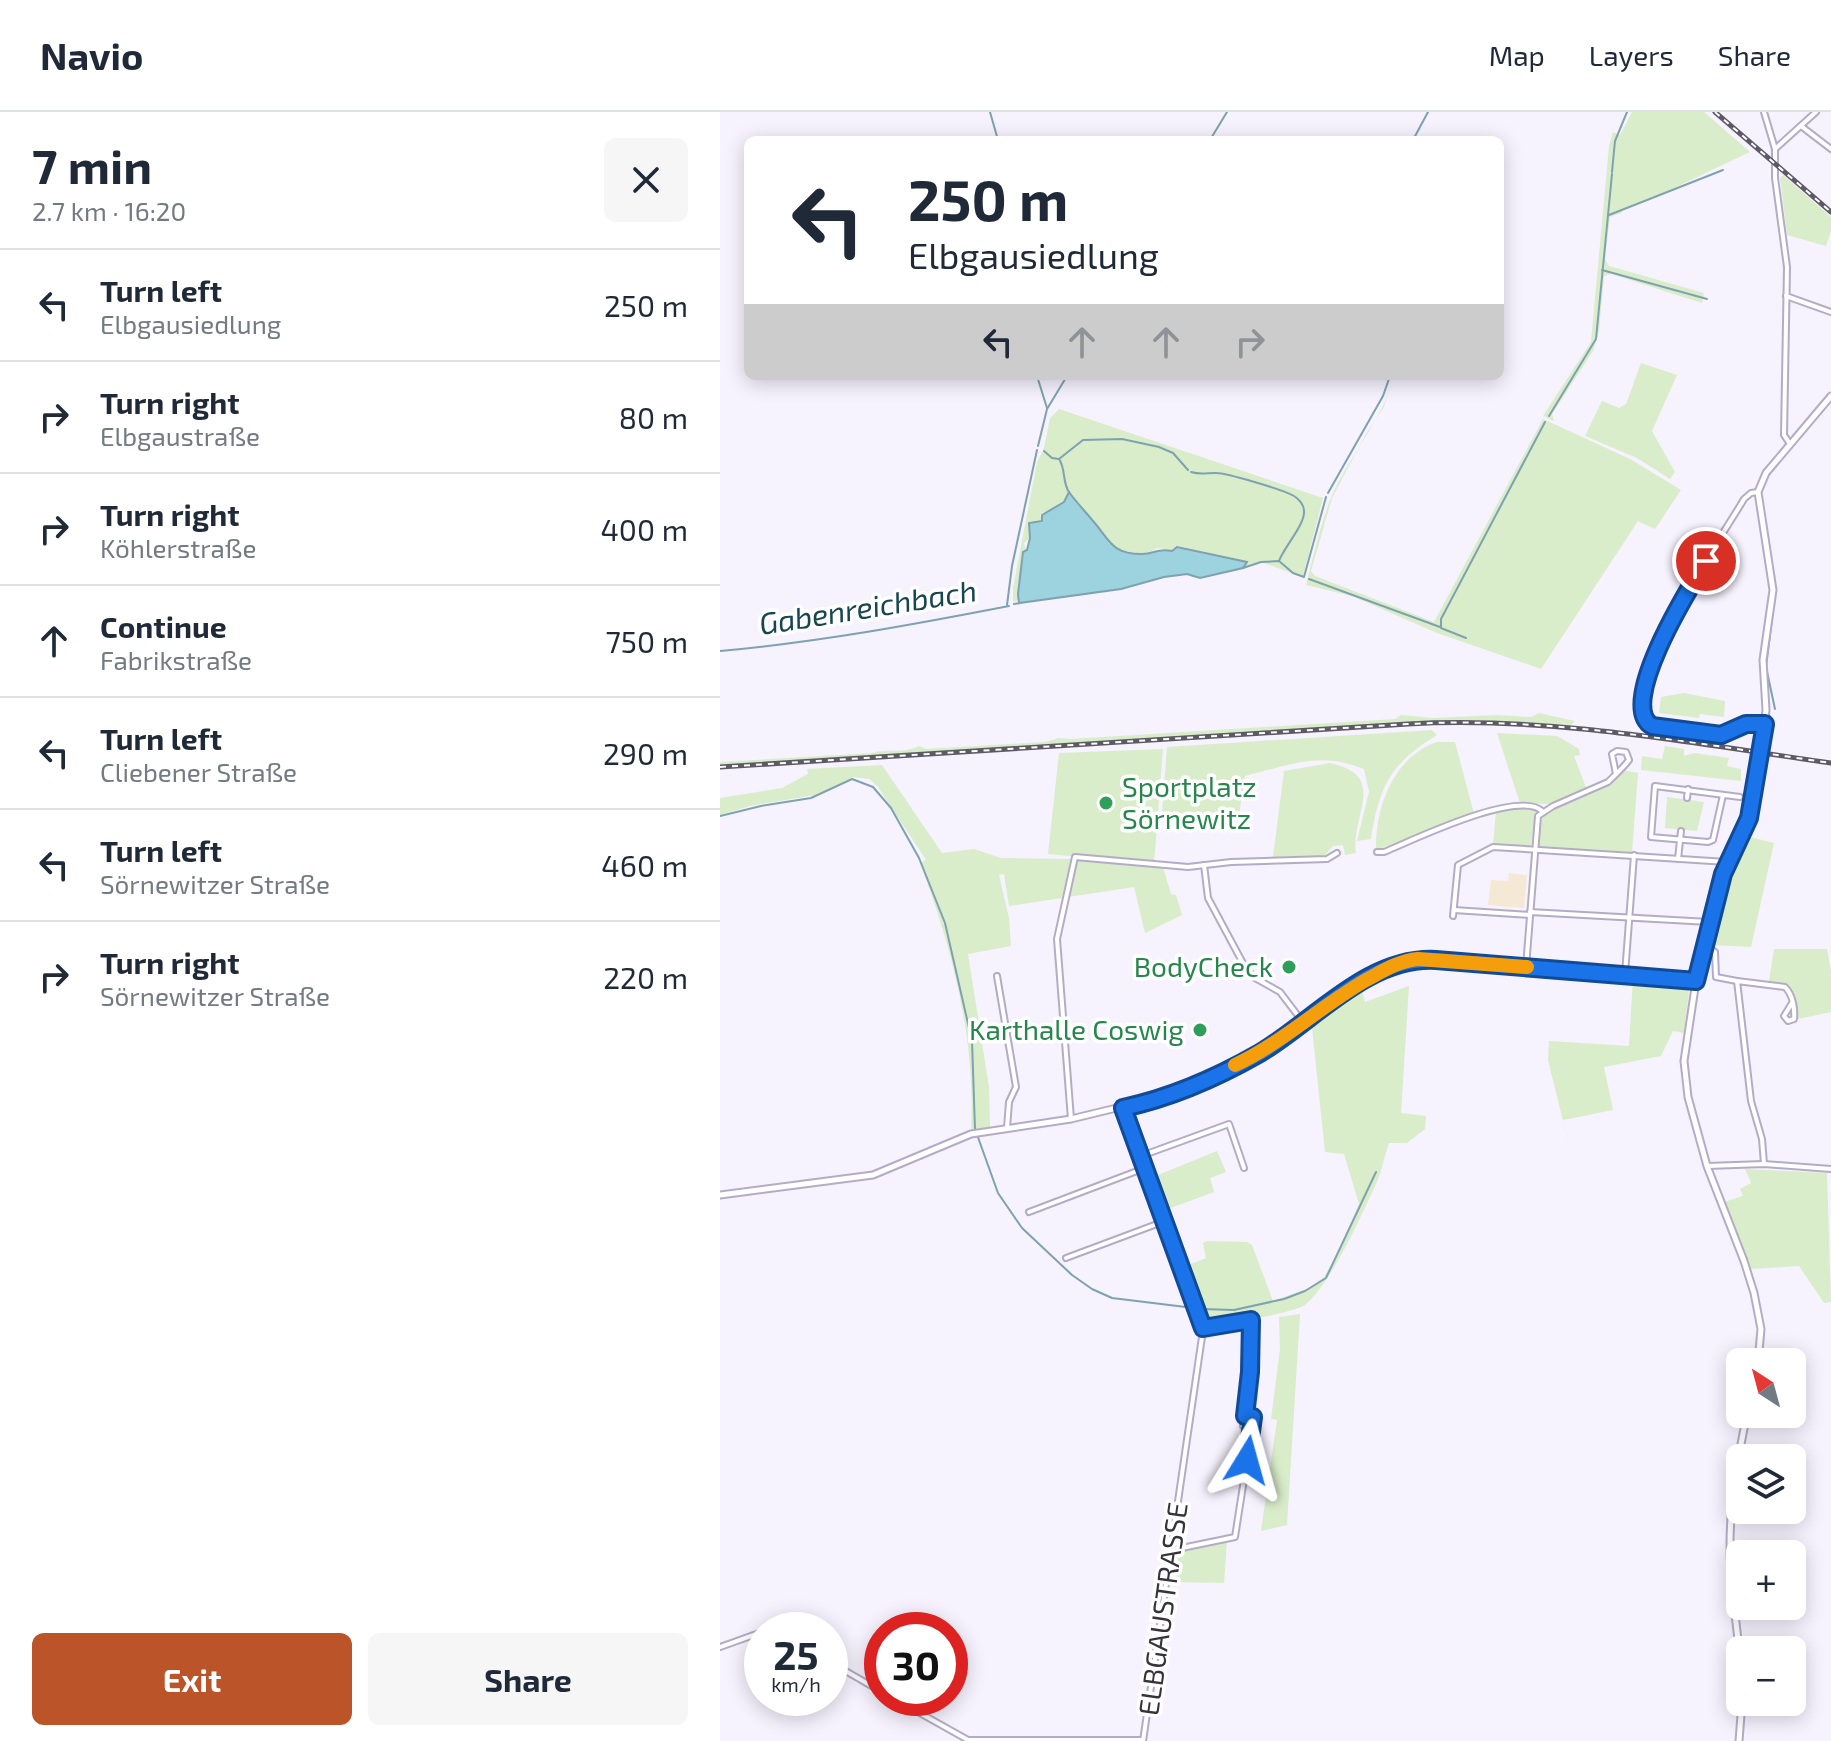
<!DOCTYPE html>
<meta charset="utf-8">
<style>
:root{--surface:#fff;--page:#f6f6f7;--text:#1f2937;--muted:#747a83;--line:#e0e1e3;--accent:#bb5429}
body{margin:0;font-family:"Exo 2",sans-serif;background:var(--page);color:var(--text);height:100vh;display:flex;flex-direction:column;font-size:30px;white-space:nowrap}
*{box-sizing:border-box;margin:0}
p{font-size:26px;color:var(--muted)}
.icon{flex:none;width:44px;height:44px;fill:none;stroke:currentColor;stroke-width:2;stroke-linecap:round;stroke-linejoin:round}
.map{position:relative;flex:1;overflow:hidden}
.drawer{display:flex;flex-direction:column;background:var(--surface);width:720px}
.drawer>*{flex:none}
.banner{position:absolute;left:24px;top:24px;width:760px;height:244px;border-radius:12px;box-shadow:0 4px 20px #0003;background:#fff;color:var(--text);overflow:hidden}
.needle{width:52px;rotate:324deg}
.tools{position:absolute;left:1006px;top:1236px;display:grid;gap:16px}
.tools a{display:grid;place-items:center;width:80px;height:80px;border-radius:12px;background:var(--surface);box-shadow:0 4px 20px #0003;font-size:40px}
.speed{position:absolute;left:24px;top:1500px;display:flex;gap:16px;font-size:40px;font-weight:700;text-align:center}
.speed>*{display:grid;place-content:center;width:104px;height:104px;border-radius:50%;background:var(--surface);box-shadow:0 4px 20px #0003;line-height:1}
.speed small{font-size:20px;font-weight:400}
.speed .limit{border:12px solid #d22;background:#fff;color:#111}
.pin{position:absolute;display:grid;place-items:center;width:68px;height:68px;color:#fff;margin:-34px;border:4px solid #fff;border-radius:50%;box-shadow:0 2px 8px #0007}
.me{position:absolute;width:88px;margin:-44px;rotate:8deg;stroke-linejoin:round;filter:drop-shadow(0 0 6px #0008)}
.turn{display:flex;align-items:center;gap:28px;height:168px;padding:0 32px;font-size:36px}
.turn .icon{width:104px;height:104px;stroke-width:2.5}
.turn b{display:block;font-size:56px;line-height:68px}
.lanes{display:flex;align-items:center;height:76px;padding:0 32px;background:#0003;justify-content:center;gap:40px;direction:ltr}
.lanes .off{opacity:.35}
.round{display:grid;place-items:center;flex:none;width:84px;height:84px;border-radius:12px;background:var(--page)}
.headline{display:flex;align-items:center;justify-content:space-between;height:136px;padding:0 32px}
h1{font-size:48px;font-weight:700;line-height:60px}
.button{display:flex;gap:16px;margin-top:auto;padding:16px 32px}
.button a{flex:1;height:92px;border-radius:12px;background:var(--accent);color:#fff;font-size:32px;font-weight:700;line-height:92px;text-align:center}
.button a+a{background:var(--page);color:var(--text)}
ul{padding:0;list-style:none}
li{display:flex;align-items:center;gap:24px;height:112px;padding:0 32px;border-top:2px solid var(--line)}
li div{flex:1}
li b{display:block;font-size:30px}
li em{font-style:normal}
header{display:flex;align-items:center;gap:48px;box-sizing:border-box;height:112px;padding:0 40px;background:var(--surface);border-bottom:2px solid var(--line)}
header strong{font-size:38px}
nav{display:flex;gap:44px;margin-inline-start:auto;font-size:28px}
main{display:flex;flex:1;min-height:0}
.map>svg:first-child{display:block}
</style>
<header>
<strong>Navio</strong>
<nav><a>Map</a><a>Layers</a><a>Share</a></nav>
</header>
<main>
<section class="drawer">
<div class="headline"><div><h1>7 min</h1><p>2.7 km · 16:20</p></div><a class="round"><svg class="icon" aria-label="close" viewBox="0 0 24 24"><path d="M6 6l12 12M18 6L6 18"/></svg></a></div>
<ul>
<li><svg class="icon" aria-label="left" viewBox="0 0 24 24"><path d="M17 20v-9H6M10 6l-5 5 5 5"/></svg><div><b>Turn left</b><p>Elbgausiedlung</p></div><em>250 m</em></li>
<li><svg class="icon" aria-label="right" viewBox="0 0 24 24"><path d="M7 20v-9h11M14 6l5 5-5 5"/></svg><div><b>Turn right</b><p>Elbgaustraße</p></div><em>80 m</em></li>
<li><svg class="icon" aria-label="right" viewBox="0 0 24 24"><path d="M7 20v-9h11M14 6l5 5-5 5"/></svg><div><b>Turn right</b><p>Köhlerstraße</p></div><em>400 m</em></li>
<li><svg class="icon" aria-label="ahead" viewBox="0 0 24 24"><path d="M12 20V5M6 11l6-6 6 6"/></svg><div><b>Continue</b><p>Fabrikstraße</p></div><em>750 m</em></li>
<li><svg class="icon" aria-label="left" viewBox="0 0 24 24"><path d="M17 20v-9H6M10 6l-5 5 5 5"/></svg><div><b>Turn left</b><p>Cliebener Straße</p></div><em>290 m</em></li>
<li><svg class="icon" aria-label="left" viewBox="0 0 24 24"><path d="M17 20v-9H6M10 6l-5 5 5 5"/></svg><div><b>Turn left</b><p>Sörnewitzer Straße</p></div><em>460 m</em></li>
<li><svg class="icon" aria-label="right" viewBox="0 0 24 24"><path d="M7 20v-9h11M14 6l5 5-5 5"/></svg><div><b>Turn right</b><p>Sörnewitzer Straße</p></div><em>220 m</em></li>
</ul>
<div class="button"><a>Exit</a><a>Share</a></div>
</section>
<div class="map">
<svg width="1111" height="1629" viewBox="0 0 1111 1629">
<rect width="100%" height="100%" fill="#f6f2fe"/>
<!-- education -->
<polygon fill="#f5e9d5" points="789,761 807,763 804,796 768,793 771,768 788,769"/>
<!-- green -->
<g fill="#d9edca">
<polygon points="912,0 984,0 1030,40 950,78 904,96 901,101 890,105 885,147 889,154 984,181 982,191 891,162 884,164 879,219 873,239 832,302 834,309 823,304 871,230 889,34 893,20 900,23"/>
<polygon points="1063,63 1111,105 1111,119 1106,134 1067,123 1060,66"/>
<polygon points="921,251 957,263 932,319 955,360 950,367 917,346 865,324 882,289 899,296 906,292"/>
<path d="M673 264H674L664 295 646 322 612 386 591 459 595 464 714 510 823 307 910 347 961 378 935 417 918 409 821 557 717 521 632 484 586 473C594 442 601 408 614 379 628 348 671 293 673 264Z"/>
<polygon points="339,297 603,386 583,465 541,450 523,456 527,450 438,436 425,442 403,439 391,433 381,422 323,400 320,403 322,409 310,411 310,426 304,431 306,438 303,440 298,488 293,490 293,476 317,350 324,336 330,306"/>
<polygon points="964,581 1005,589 1004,605 980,602 979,606 939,601 941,585"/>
<path d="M819 601 855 609 851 613 756 608 684 611 0 654V650L152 641C168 636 184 642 199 634L206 637 325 630 339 626 351 627 675 607 681 603 713 606 777 603 811 605Z"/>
<path d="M712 618 717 623C671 651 659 674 651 727L637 729 649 680 644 657C599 639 570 653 525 664L519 703 483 704 442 700 447 635Z"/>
<polygon points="777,621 837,624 859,637 860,643 854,644 867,678 828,692 800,691"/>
<path d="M717 630H735L754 702 656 738C655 696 673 645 717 630Z"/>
<polygon points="945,634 964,637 964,644 974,641 1009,646 1007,654 1021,657 1021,669 921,658 922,644 942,647"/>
<polygon points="443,637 434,752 328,742 339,641"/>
<path d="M610 651C669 664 631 702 636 741L625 743 623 733 613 734 604 744 553 745 564 659Z"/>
<path d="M162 653 222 741 254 737 281 746 351 747 443 755 451 782 456 783 462 803 425 821 414 775 289 794 284 762 279 763 289 806 291 834 248 842 269 975 270 1015 251 1018C256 928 232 835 200 751L206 748 158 675 149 667 133 665 95 683 30 694 0 703V686L62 676 88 662 87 657Z"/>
<polygon points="903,658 918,661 912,741 818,735 822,703 877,679"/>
<polygon points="947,685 984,690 977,719 945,716"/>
<polygon points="803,695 816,699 811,734 773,733 776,699"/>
<polygon points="1030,725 1054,731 1031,835 991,833 987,830 1012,751"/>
<polygon points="1054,837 1107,837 1111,859 1111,900 1078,907 1072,878 1069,873 1049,869"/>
<polygon points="913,866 967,875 969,880 964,921 953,919 941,944 884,955 893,998 843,1008 851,1041 828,948 829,929 909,934"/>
<path d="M689 874 681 1001 706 1004 705 1017 687 1031H669C664 1045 662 1059 656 1072 640 1106 612 1170 585 1193 577 1200 500 1214 485 1213L464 1155 486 1146 483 1131 487 1129 527 1130 532 1133 553 1189 589 1176 604 1165 619 1139 639 1092 624 1042 605 1040 591 906 641 875 645 890Z"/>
<polygon points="497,1039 506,1060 490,1066 494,1080 445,1098 433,1065"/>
<polygon points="1025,1057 1107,1061 1111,1190 1104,1191 1079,1154 1030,1157 1004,1090 1023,1084 1020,1077 1031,1071"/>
<polygon points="580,1202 567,1413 541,1419 557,1308 551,1307 560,1237 559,1205"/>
<polygon points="507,1429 504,1471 449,1470 453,1442"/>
</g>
<!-- water -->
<path fill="#9dd2df" stroke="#7ea2af" stroke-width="2" d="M349 380C356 390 365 399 373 409 390 428 391 442 422 442 435 442 436 436 452 439L457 435 527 450 523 456 480 466 467 462 444 465 401 477 299 491 298 482 303 440 307 438 310 426 309 411 322 409V403L344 390Z"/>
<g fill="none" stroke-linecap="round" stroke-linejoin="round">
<!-- stream -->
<g stroke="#7ea2af" stroke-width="2">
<polyline points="270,0 278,28"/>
<polyline points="490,28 507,0"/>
<polyline points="693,28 708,0"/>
<polyline points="892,60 895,29 907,0"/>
<polyline points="889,103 1003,58"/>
<polyline points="882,158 987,187"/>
<polyline points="317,264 327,296"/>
<polyline points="829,304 876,227 892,62"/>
<polyline points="318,334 327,297 347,264"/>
<path d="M324 339 332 346 339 347C346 357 342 370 349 380"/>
<polyline points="339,347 363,328 402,327 439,335 453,341 468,358"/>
<path d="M471 360C480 363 486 361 496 361 507 361 564 378 574 384 579 387 584 393 584 399 585 413 564 435 559 449"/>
<polyline points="608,381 663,284 670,264"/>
<polyline points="523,456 541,450 559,449 573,461 584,465 606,385"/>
<polyline points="589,467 720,515"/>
<polyline points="294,492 300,491"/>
<polyline points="287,493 292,454 317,338"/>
<polyline points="746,526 721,516 721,507 825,310"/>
<path d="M0 539C99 530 191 513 289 494"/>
<polyline points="1055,597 1046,555 1055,482"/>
<polyline points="0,704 41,694 91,686 132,667 153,675 171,696 199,746 225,811 252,929 255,1017 278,1081 302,1116 352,1163 372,1177 392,1186 482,1197 514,1198 564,1187 585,1179 606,1166 656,1060"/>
</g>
<!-- minor casing -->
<g stroke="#b4acc7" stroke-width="8">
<g id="minor">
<polyline points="1044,0 1055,37 1055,66 1067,155 1064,323 1070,332"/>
<polyline points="1081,14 1111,37"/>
<polyline points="1055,37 1096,0"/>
<polyline points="1066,184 1111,200"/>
<path d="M1038 380 1031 381 1024 387C1006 419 888 587 932 614L1001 623 1026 612H1044"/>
<polyline points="1003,683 993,728 988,730 931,725 935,674 1020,685"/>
<polyline points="967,686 968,677"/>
<path d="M657 740H664C693 728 798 677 822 699"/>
<polyline points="958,747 961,719"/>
<polyline points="484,753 488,786 525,855 535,866 560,880 582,909"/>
<polyline points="734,798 810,803"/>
<polyline points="810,800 989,810"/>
<polyline points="733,804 738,753 773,735 1007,750"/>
<polyline points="984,832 995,840 996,865 1017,869"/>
<path d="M806 855 818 704 833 694 888 670C895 663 903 656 909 648L906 640 897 639 892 642 896 662"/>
<polyline points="905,862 914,743"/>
<polyline points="277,864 296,975 289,990 287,1016"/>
<polyline points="403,996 482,1209 483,1218 423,1629"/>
<polyline points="351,1007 337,827 355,745 468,755 511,750 607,747 617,741"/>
<polyline points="421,1044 509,1012 524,1056"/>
<path d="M1044 1052 1042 1027 1031 989 1017 869 1065 875C1073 883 1075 897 1074 907L1068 909 1064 904 1072 891"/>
<polyline points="987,1054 1044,1052 1111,1057"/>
<polyline points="309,1100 425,1056"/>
<polyline points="346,1146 445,1109"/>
<polyline points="525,1304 533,1305 532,1316"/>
<polyline points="452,1438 515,1425 532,1316 523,1314 530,1260 531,1208 483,1216"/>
<polyline points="0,1535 42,1520"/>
<polyline points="110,1550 162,1580"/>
<polyline points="173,1586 248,1628 423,1628"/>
</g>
</g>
<!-- tertiary casing -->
<g stroke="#b4acc7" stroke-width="9">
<g id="tertiary">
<polyline points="1042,634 1046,598 1043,548 1053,478 1038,380 1046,361 1111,284"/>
<polyline points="0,1083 153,1063 251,1022 351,1007 450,983 536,943 612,889 668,856 692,847 716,848 976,869"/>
<polyline points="1038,1250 1041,1217 1034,1181 1024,1149 987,1054 968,985 964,949 976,869 989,810 1007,750 1029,706 1039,652"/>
<path d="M1020 1545C1016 1508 1010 1470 1010 1433 1010 1389 1018 1345 1027 1302"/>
<polyline points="1019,1629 1022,1590"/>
</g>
</g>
<!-- minor -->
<use href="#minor" stroke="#fff" stroke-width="4"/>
<!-- tertiary -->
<use href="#tertiary" stroke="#fff" stroke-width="5"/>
<!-- rail casing -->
<g stroke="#5d5965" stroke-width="5">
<g id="rail">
<polyline points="995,0 1111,100"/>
<path d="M0 655 688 612C831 604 971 631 1111 651"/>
</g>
</g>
<!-- rail -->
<use href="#rail" stroke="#fff" stroke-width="2" stroke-dasharray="6" stroke-linecap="butt"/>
<!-- tertiary-bridge casing -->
<g stroke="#b4acc7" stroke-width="9" stroke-linecap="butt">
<polyline id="tertiary-bridge" points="1039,652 1042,634"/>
</g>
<!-- tertiary-bridge -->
<use href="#tertiary-bridge" stroke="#fff" stroke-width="5"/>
</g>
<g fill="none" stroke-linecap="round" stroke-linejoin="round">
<!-- route casing -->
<g stroke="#114b97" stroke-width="20">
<path id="route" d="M527 1348 533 1305 525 1304 530 1260 531 1208 483 1216 403 996C450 986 498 965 540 941 594 909 648 844 716 848L976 869 1003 762 1029 706 1045 612H1026L1001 623 932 614C896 593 970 475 986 449"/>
</g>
<!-- route -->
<use href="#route" stroke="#1a73e8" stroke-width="14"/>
<!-- slow -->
<path stroke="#f59e0b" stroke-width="14" d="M515 953C562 931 601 894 646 868 663 859 678 849 698 847L807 855"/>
</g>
<!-- markers -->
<g fill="#2e9e5b" stroke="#fff" stroke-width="3">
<circle cx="386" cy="691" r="8"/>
<circle cx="569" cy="855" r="8"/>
<circle cx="480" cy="918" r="8"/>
</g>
<g text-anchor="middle" stroke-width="7" stroke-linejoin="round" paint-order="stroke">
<!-- leisure labels -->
<g font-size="28" fill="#27864d" stroke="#fff" text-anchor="end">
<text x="402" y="685" text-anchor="start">Sportplatz<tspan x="402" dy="32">Sörnewitz</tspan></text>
<text x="553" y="865">BodyCheck</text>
<text x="464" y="928">Karthalle Coswig</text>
</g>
<!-- street labels -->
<g font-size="28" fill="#37333e" stroke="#fff">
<text transform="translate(443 1497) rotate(-82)" y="10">ELBGAUSTRASSE</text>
</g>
<!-- water labels -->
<g font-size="30" font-style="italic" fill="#174650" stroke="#fff">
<text transform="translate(148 496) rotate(-9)" y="10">Gabenreichbach</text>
</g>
</g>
</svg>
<div class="tools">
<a><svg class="needle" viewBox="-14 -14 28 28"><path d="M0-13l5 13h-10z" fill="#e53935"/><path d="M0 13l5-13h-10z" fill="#747a83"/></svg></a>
<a><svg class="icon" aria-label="layers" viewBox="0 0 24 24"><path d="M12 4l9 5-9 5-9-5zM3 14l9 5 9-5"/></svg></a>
<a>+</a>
<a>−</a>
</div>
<div class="speed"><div>25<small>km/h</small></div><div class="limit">30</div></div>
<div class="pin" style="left:986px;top:449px;background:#d93025"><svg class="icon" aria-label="arrive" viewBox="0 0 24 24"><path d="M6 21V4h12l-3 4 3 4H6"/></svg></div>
<svg class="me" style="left:527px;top:1348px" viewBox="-20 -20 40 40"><path d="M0-17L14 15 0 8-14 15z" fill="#1a73e8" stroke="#fff" stroke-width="4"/></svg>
<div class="banner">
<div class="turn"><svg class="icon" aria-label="left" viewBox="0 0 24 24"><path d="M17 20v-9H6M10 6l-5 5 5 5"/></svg><div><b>250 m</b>Elbgausiedlung</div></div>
<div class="lanes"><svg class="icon" aria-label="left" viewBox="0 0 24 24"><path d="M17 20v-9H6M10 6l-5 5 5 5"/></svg><svg class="icon off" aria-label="ahead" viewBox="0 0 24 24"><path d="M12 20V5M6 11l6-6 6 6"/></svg><svg class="icon off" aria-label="ahead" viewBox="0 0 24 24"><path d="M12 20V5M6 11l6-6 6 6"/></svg><svg class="icon off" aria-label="right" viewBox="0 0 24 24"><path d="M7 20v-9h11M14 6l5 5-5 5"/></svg></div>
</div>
</div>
</main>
